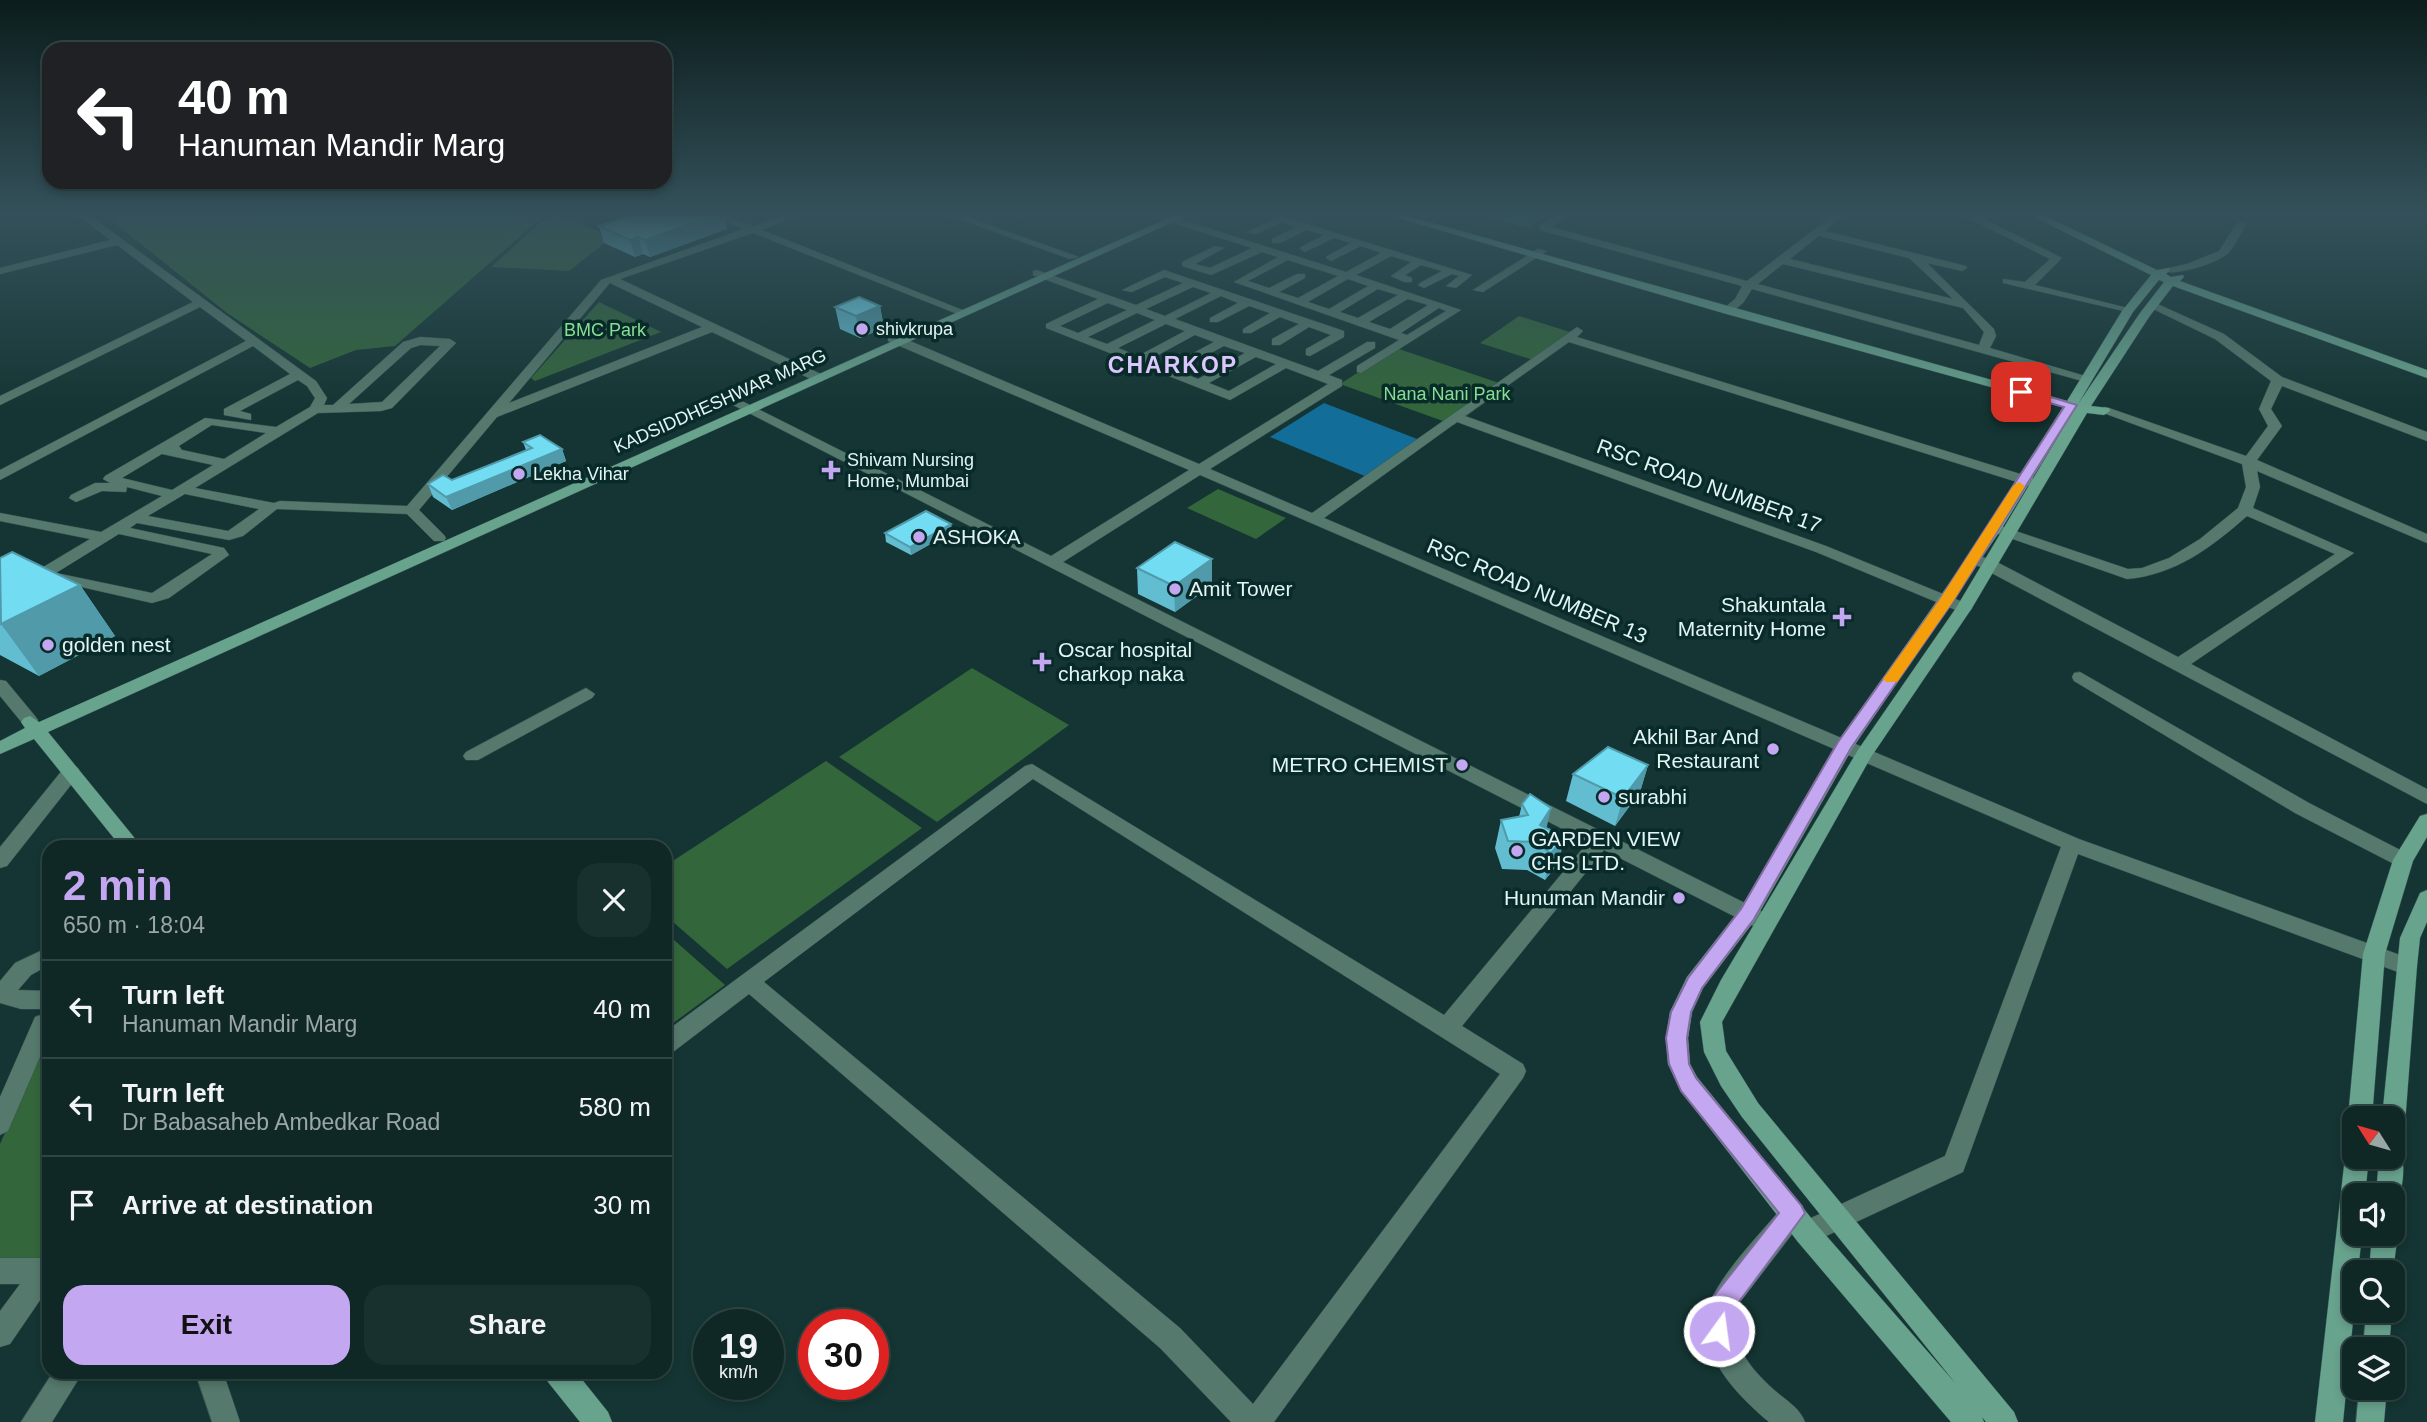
<!DOCTYPE html>
<meta charset="utf-8">
<style>
:root{--surface:#0f2826;--page:#18302e;--text:#f1f3f6;--muted:#9ba6a7;--line:#2f4443;--accent:#c4a7f1}
body{margin:0;font-family:Arial,sans-serif;background:var(--page);color:var(--text);height:100vh;display:flex;flex-direction:column;font-size:26px;white-space:nowrap}
*{box-sizing:border-box;margin:0}
p{font-size:23px;color:var(--muted)}
.icon{flex:none;width:38px;height:38px;fill:none;stroke:currentColor;stroke-width:2;stroke-linecap:round;stroke-linejoin:round}
.map{position:relative;flex:1;overflow:hidden}
.drawer{position:absolute;left:42px;top:840px;width:630px;height:539px;display:flex;flex-direction:column;background:var(--surface);border-radius:21px;box-shadow:0 4px 10px #0003,0 0 0 2px var(--line)}
.drawer>*{flex:none}
.hud{position:absolute;left:42px;top:42px;width:630px;height:147px;border-radius:21px;box-shadow:0 4px 10px #0003,0 0 0 2px var(--line);background:#202124;color:#fff;overflow:hidden}
.needle{width:46px;rotate:307deg}
.buttons{position:absolute;left:2342px;top:1106px;display:grid;gap:14px}
.buttons a{display:grid;place-items:center;width:63px;height:63px;border-radius:14px;background:var(--surface);box-shadow:0 4px 10px #0003,0 0 0 2px var(--line);font-size:35px}
.speed{position:absolute;left:693px;top:1309px;display:flex;gap:14px;font-size:35px;font-weight:700;text-align:center}
.speed>*{display:grid;place-content:center;width:91px;height:91px;border-radius:50%;background:var(--surface);box-shadow:0 4px 10px #0003,0 0 0 2px var(--line);line-height:1}
.speed small{font-size:18px;font-weight:400}
.speed .limit{border:10px solid #d22;background:#fff;color:#111}
.pin{position:absolute;display:grid;place-items:center;width:60px;height:60px;color:#fff;margin:-30px;border-radius:14px;box-shadow:0 4px 10px #0006}
.me{position:absolute;width:77px;margin:-38px;rotate:14deg;stroke-linejoin:round;filter:drop-shadow(0 0 5px #0008)}
.turn{display:flex;align-items:center;gap:24px;height:147px;padding:0 21px;font-size:32px}
.turn .icon{width:91px;height:91px;stroke-width:2.5}
.turn b{display:block;font-size:49px;line-height:60px}
.round{display:grid;place-items:center;flex:none;width:74px;height:74px;border-radius:21px;background:var(--page)}
.headline{display:flex;align-items:center;justify-content:space-between;height:119px;padding:0 21px}
h1{font-size:42px;font-weight:600;line-height:52px;color:var(--accent)}
.button{display:flex;gap:14px;margin-top:auto;padding:14px 21px}
.button a{flex:1;height:80px;border-radius:21px;background:var(--accent);color:#111;font-size:28px;font-weight:600;line-height:80px;text-align:center}
.button a+a{background:var(--page);color:var(--text)}
ul{padding:0;list-style:none}
li{display:flex;align-items:center;gap:21px;height:98px;padding:0 21px;border-top:2px solid var(--line)}
li div{flex:1}
li b{display:block;font-size:26px}
li em{font-style:normal}
.map>svg:first-child{display:block}
</style>
<div class="map">
<svg width="2427" height="1422" viewBox="0 0 2427 1422">
<rect width="100%" height="100%" fill="#143533"/>
<!-- green -->
<g fill="#33663b">
<polygon points="101,212 548,212 395,346 356,350 310,368 227,313"/>
<polygon points="552,212 612,237 569,271 491,267"/>
<polygon points="1471,212 1553,212 1527,228"/>
<polygon points="599,302 661,332 535,381 531,378"/>
<polygon points="1519,316 1570,332 1533,360 1480,343"/>
<polygon points="1396,348 1508,386 1454,425 1340,384"/>
<polygon points="1218,489 1286,518 1256,539 1187,508"/>
<polygon points="972,668 1069,725 937,822 839,757"/>
<polygon points="826,761 922,828 727,969 665,915 665,866"/>
<polygon points="665,932 725,985 665,1029"/>
<polygon points="49,1033 49,1262 0,1260 0,1144"/>
</g>
<!-- water -->
<polygon fill="#126d98" points="1324,403 1425,442 1372,479 1270,437"/>
<g fill="none" stroke-linecap="round" stroke-linejoin="round">
<!-- street casing -->
<g stroke="#355452" stroke-width="1">
<g id="street">
<path d="M74 212H85L316 381 327 398 324 405H333L403 342 420 337 450 339 456 343 392 408 381 411 318 413 195 488 274 503 280 501 407 506 601 280 743 229 704 212H718L753 226 794 212H808L762 230 970 313 960 315 753 233 620 279 823 375V381H815L712 332 497 417 419 510 444 535 446 538 444 541H434L407 514 277 509 243 536 229 540 137 523 130 528 224 548 229 555 169 598 152 603 46 579 0 605V593L90 539 0 521V513L101 532 162 496 127 487 126 492 102 491 76 502 69 498 71 495 95 483H110L103 479 105 476 205 418 276 427 310 407 315 398 307 386 298 380 240 411 251 414V420L224 415V409L290 374 253 346 0 480V470L246 341 200 307 0 405V396L193 302 117 245 0 274V268L110 240ZM610 283 702 327 509 403 609 284ZM421 345 440 346 382 402 349 404 411 348ZM212 425 266 433 224 459 182 450 179 446ZM162 454 213 465 172 490 122 478ZM185 494 259 509 228 531 148 516ZM119 534 212 554 152 593 56 573Z"/>
<polygon points="608,212 619,212 614,215"/>
<polygon points="939,212 953,212 1079,257 1070,259"/>
<path d="M1561 212H1573L1552 227 1747 281 1837 212H1848L1825 231 1966 266 1967 268 1962 271 1927 263 1994 329 1996 336 1990 348 2092 378 2090 381H2082L1752 289 1743 303 1731 313H1723V309L1735 299 1742 286 1540 230V226ZM1819 236 1909 258 1953 299 1790 259ZM1783 264 1963 308 1984 332 1979 345 1758 284Z"/>
<polygon points="1992,212 2015,212 1984,219 2062,258 2035,285 2132,309 2132,313 2003,283 2003,279 2025,282 2050,259 1968,218"/>
<path d="M1164 214 1346 272 1381 253 1361 246 1331 261 1326 258 1327 256 1351 243 1334 238 1305 252 1300 249 1301 247 1324 235 1306 230 1280 243H1272V239L1296 227 1282 222 1256 234 1247 232 1281 216 1472 275 1456 288 1446 286 1459 276 1452 274 1424 288 1418 285 1420 283 1442 271 1421 265 1405 275 1412 278V282H1404L1391 276 1411 262 1391 256 1356 275 1461 310 1361 373 1357 372V366L1399 340 1234 282 1278 257 1262 252 1211 275 1182 266V262L1215 246 1224 248 1195 264 1210 268 1252 248 1160 219 1159 217ZM1288 260 1338 276 1298 298 1279 292 1305 278V274H1297L1269 288 1248 281ZM1348 279 1368 286 1329 309 1308 302ZM1378 289 1398 295 1358 318 1340 312ZM1408 299 1428 305 1390 329 1369 322ZM1439 308 1446 311 1407 335 1401 333Z"/>
<path d="M2238 221 2247 223C2241 233 2236 244 2229 252 2220 263 2171 278 2160 270L2187 264 2219 251Z"/>
<polygon points="1538,249 1547,251 1483,292 1473,290"/>
<path d="M1037 270 1136 305 1183 283 1165 277 1132 292 1122 290 1164 270 1344 331V337L1310 356 1306 355V349L1331 335 1309 327 1280 345H1272V339L1299 324 1280 317 1251 333H1243V329L1270 313 1249 306 1218 322H1210V318L1238 303 1221 296 1175 319 1318 371 1367 342H1375V348L1329 375 1342 380V386L1210 469 1312 513 1577 327 1583 331 1577 337 2043 481V487H2033L1569 342 1465 416 1826 546 1970 605 1972 608 1970 611H1958L1816 552 1457 422 1324 518 2079 839 2414 960 2417 966 2414 972 2406 975 2078 854 1963 1172 1807 1245 1798 1242 1794 1233 1796 1229 1734 1310C1731 1347 1752 1371 1779 1394 1790 1403 1800 1409 1805 1422H1769C1737 1395 1697 1355 1708 1309 1715 1279 1764 1230 1784 1205L1793 1201 1802 1205 1806 1213 1800 1223 1945 1156 2061 847 1200 475 1063 562 1773 917 1776 923 1773 929 1766 931 1759 929 1604 850 1462 1026 1523 1064 1526 1071 1523 1078 1274 1422H1231L1160 1348 749 994 673 1052 665 1055V1032L1025 766 1032 764 1444 1015 1588 842 733 405 739 401 744 402 1051 556 1189 470 888 341V335H896L1199 464 1328 384 1286 368 1230 400 1046 328V324L1098 299 1033 275V271ZM1193 287 1211 293 1165 316 1146 309ZM1108 303 1127 310 1078 333 1060 326ZM1137 313 1155 320 1107 344 1088 337ZM1166 324 1185 331 1138 356 1118 348ZM1195 335 1214 342 1167 367 1149 360ZM1224 346 1245 353 1198 379 1178 371ZM1256 357 1276 364 1229 391 1209 383ZM1033 779 1500 1074 1253 1404 1180 1328 764 982Z"/>
<path d="M2153 302 2224 334 2282 377 2427 432V441L2282 386 2271 409 2282 426 2257 460 2427 534V543L2257 471 2260 487 2253 508 2354 553 2191 664 2427 789V804L1965 559 1973 554 1995 561 2178 657 2335 554 2247 516C2212 547 2175 575 2127 579L1990 531 1988 528 1995 524 2128 569 2142 568 2169 558 2200 539 2238 508 2246 487 2242 464 2098 411 2104 407 2109 408 2246 456 2268 426 2259 409 2271 381 2215 339 2149 307 2147 305Z"/>
<polygon points="2080,672 2309,803 2410,855 2413,860 2410,865 2403,867 2396,865 2295,813 2074,681 2072,677 2074,673"/>
<polygon points="0,680 6,681 35,716 38,720 35,724 23,724 0,696"/>
<polygon points="586,688 595,694 592,698 478,760 466,760 463,756 466,752"/>
<polygon points="71,766 78,768 80,772 78,776 7,866 0,868 0,847 64,768"/>
<polygon points="49,947 49,965 31,975 18,990 49,991 49,1009 21,1009 0,1003 0,981 15,963"/>
<polygon points="49,1012 49,1036 8,1131 0,1135 0,1097 35,1017"/>
<polygon points="0,1258 49,1258 49,1287 10,1344 0,1347 0,1311 20,1284 0,1284"/>
<polygon points="53,1372 83,1372 52,1422 21,1422"/>
<polygon points="195,1372 223,1372 240,1422 212,1422"/>
</g>
</g>
<!-- secondary casing -->
<g stroke="#355452" stroke-width="1">
<g id="secondary">
<polygon points="1182,212 1195,212 48,732 142,847 121,847 34,739 0,754 0,741 25,728 21,722 24,718 30,716 39,722"/>
<path d="M1378 212H1393L2067 401 2122 311 2151 275 2024 212H2037L2157 270 2169 268 2170 270 2166 274 2171 277 2183 275 2184 277 2180 281 2427 370V378L2173 286 2149 317 2091 406 2109 408 2110 411 2104 415 2087 413 1972 608 1871 757 1722 1022 1726 1051 1758 1103 2014 1412 2018 1422H1986L1982 1417 1984 1422H1951L1798 1242 1681 1091 1668 1064 1666 1038 1670 1012 1687 977 1741 908 1838 742 1988 528 2063 407 1723 313ZM2159 280 2164 282 2140 313 2078 404 2133 312ZM2074 410 1956 608 1858 750 1721 980 1700 1022 1704 1052 1721 1086 1742 1117 1956 1384 1816 1224 1697 1077 1690 1064 1688 1038 1692 1012 1703 988 1755 920 1852 749 2002 528Z"/>
<polygon points="2427,814 2427,837 2413,861 2385,954 2372,1118 2354,1118 2354,1126 2348,1118 2363,954 2393,860 2420,816"/>
<path d="M2427 890V922L2420 938 2417 966 2404 1137 2400 1145 2394 1147 2400 1149C2406 1163 2403 1189 2397 1203L2392 1205V1195H2376L2379 1157H2392V1118H2382L2400 938 2420 893Z"/>
<polygon points="2354,1147 2354,1157 2369,1157 2365,1195 2354,1195 2354,1234 2362,1234 2358,1272 2354,1272 2354,1311 2343,1422 2315,1422 2345,1157 2348,1149"/>
<polygon points="2392,1225 2398,1234 2392,1278 2392,1272 2369,1272 2372,1234 2392,1234"/>
<polygon points="2366,1311 2392,1311 2389,1349 2363,1349"/>
<polygon points="544,1372 576,1372 608,1412 612,1422 580,1422 548,1382"/>
<polygon points="2359,1388 2387,1388 2384,1422 2356,1422"/>
</g>
</g>
<!-- street -->
<use href="#street" fill="#55796c" fill-rule="evenodd"/>
<!-- secondary -->
<use href="#secondary" fill="#68a38e" fill-rule="evenodd"/>
</g>
<!-- wall -->
<g fill="#62bdd1">
<polygon points="723,212 727,229 650,257 643,254 635,257 604,243 599,226"/>
<polygon points="880,306 884,328 860,338 840,329 835,307"/>
<polygon points="523,442 562,449 566,461 452,510 433,497 428,484 452,480 526,450"/>
<polygon points="951,524 952,532 911,555 886,542 885,533"/>
<polygon points="0,558 80,585 115,636 39,676 0,655"/>
<polygon points="1137,568 1212,585 1175,612 1138,594"/>
<polygon points="1648,765 1640,792 1615,826 1566,801 1573,774"/>
<polygon points="1522,804 1546,828 1558,864 1545,880 1527,870 1502,869 1495,848 1501,820 1519,817"/>
</g>
<!-- shaded-wall -->
<g fill="#509aaa">
<polygon points="723,212 727,229 650,257 645,240"/>
<polygon points="638,237 643,254 635,257 630,240"/>
<polygon points="880,306 884,328 860,338 856,316"/>
<polygon points="562,449 566,461 452,510 446,497"/>
<polygon points="951,524 952,532 911,555 910,547"/>
<polygon points="1212,559 1212,585 1175,612 1174,586"/>
<polygon points="80,585 115,636 39,676 1,624"/>
<polygon points="1648,765 1640,792 1615,826 1623,798"/>
<polygon points="1551,808 1545,835 1540,825"/>
<polygon points="1565,837 1558,864 1545,880 1551,853"/>
</g>
<!-- building -->
<g fill="#72dcf3" stroke="#509aaa" stroke-width="2">
<polygon points="642,212 723,212 645,240 638,237 630,240 599,226"/>
<polygon points="859,297 880,306 856,316 835,307"/>
<polygon points="540,435 562,449 446,497 428,484 443,475 452,480 532,448 523,442"/>
<polygon points="926,511 951,524 910,547 885,533"/>
<polygon points="1175,542 1212,559 1174,586 1137,568"/>
<polygon points="12,552 80,585 1,624 0,558"/>
<polygon points="1608,747 1648,765 1623,798 1573,774"/>
<polygon points="1530,794 1551,808 1540,825 1565,837 1551,853 1534,842 1508,841 1501,820 1528,815 1522,804"/>
</g>
<!-- sky -->
<linearGradient id="sky" x2="0" y2="1"><stop stop-color="#0b1d1c"/><stop offset="0.52" stop-color="#34515b"/><stop offset="1" stop-color="#34515b" stop-opacity="0"/></linearGradient>
<rect width="2427" height="411" fill="url(#sky)"/>
<!-- route -->
<polygon fill="#c4a7f1" stroke="#7f6d9d" stroke-width="2" points="2021,388 2077,405 1954,600 1851,748 1754,919 1702,988 1691,1012 1687,1038 1689,1064 1696,1078 1801,1205 1805,1213 1733,1310 1728,1340 1719,1343 1710,1340 1707,1331 1713,1297 1779,1213 1681,1091 1669,1064 1666,1038 1671,1012 1688,978 1741,909 1838,742 1940,599 2064,407 2017,394 2015,392"/>
<!-- slow -->
<polygon fill="#f59e0b" points="2019,482 2025,486 1954,600 1897,682 1886,682 1883,679 1886,675 1940,599 2013,486"/>
<!-- markers -->
<g fill="#c4a7f1" stroke="#082b29" stroke-width="2.5">
<circle cx="862" cy="329" r="7"/>
<path d="M827.5 459.5h7v7h7v7h-7v7h-7v-7h-7v-7h7z"/>
<circle cx="519" cy="474" r="7"/>
<circle cx="919" cy="537" r="7"/>
<circle cx="1175" cy="589" r="7"/>
<path d="M1838.5 606.5h7v7h7v7h-7v7h-7v-7h-7v-7h7z"/>
<circle cx="48" cy="645" r="7"/>
<path d="M1038.5 651.5h7v7h7v7h-7v7h-7v-7h-7v-7h7z"/>
<circle cx="1773" cy="749" r="7"/>
<circle cx="1462" cy="765" r="7"/>
<circle cx="1604" cy="797" r="7"/>
<circle cx="1517" cy="851" r="7"/>
<circle cx="1679" cy="898" r="7"/>
</g>
<g text-anchor="middle" stroke-width="7" stroke-linejoin="round" paint-order="stroke">
<!-- far-poi labels -->
<g font-size="18" fill="#e2f4f3" stroke="#082b29" text-anchor="start">
<text x="876" y="335">shivkrupa</text>
<text x="847" y="466">Shivam Nursing<tspan x="847" dy="21">Home, Mumbai</tspan></text>
<text x="533" y="480">Lekha Vihar</text>
</g>
<!-- far-park labels -->
<g font-size="18" fill="#87dd93" stroke="#082b29">
<text x="605" y="336">BMC Park</text>
<text x="1447" y="400">Nana Nani Park</text>
</g>
<!-- far-street labels -->
<g font-size="18" fill="#e2f4f3" stroke="#082b29">
<text transform="translate(720 401) rotate(-24)" y="6">KADSIDDHESHWAR MARG</text>
</g>
<!-- street labels -->
<g font-size="21" fill="#e2f4f3" stroke="#082b29">
<text transform="translate(1709 486) rotate(20)" y="7">RSC ROAD NUMBER 17</text>
<text transform="translate(1537 591) rotate(23)" y="7">RSC ROAD NUMBER 13</text>
</g>
<!-- poi labels -->
<g font-size="21" fill="#e2f4f3" stroke="#082b29" text-anchor="start">
<text x="933" y="544">ASHOKA</text>
<text x="1189" y="596">Amit Tower</text>
<text x="1826" y="612" text-anchor="end">Shakuntala<tspan x="1826" dy="24">Maternity Home</tspan></text>
<text x="62" y="652">golden nest</text>
<text x="1058" y="657">Oscar hospital<tspan x="1058" dy="24">charkop naka</tspan></text>
<text x="1759" y="744" text-anchor="end">Akhil Bar And<tspan x="1759" dy="24">Restaurant</tspan></text>
<text x="1448" y="772" text-anchor="end">METRO CHEMIST</text>
<text x="1618" y="804">surabhi</text>
<text x="1531" y="846">GARDEN VIEW<tspan x="1531" dy="24">CHS LTD.</tspan></text>
<text x="1665" y="905" text-anchor="end">Hunuman Mandir</text>
</g>
<!-- far-district labels -->
<g font-size="23" font-weight="bold" letter-spacing="2" fill="#dbc6fe" stroke="#082b29">
<text x="1173" y="373">CHARKOP</text>
</g>
</g>
</svg>
<div class="buttons">
<a><svg class="needle" viewBox="-14 -14 28 28"><path d="M0-13l5 13h-10z" fill="#e53935"/><path d="M0 13l5-13h-10z" fill="#9ba6a7"/></svg></a>
<a><svg class="icon" aria-label="sound" viewBox="0 0 24 24"><path d="M4 9h4l5-4v14l-5-4H4zM17 9q2 3 0 6"/></svg></a>
<a><svg class="icon" aria-label="search" viewBox="0 0 24 24"><circle cx="10" cy="10" r="6"/><path d="M15 15l6 6"/></svg></a>
<a><svg class="icon" aria-label="layers" viewBox="0 0 24 24"><path d="M12 4l9 5-9 5-9-5zM3 14l9 5 9-5"/></svg></a>
</div>
<div class="speed"><div>19<small>km/h</small></div><div class="limit">30</div></div>
<div class="pin" style="left:2021px;top:392px;background:#d93025"><svg class="icon" aria-label="arrive" viewBox="0 0 24 24"><path d="M6 21V4h12l-3 4 3 4H6"/></svg></div>
<svg class="me" style="left:1719px;top:1331px" viewBox="-20 -20 40 40"><circle r="17" fill="#c4a7f1" stroke="#fff" stroke-width="3"/><path d="M0-11L8 9 0 5-8 9z" fill="#fff"/></svg>
<div class="hud">
<div class="turn"><svg class="icon" aria-label="left" viewBox="0 0 24 24"><path d="M17 20v-9H6M10 6l-5 5 5 5"/></svg><div><b>40 m</b>Hanuman Mandir Marg</div></div>
</div>
<section class="drawer">
<div class="headline"><div><h1>2 min</h1><p>650 m · 18:04</p></div><a class="round"><svg class="icon" aria-label="close" viewBox="0 0 24 24"><path d="M6 6l12 12M18 6L6 18"/></svg></a></div>
<ul>
<li><svg class="icon" aria-label="left" viewBox="0 0 24 24"><path d="M17 20v-9H6M10 6l-5 5 5 5"/></svg><div><b>Turn left</b><p>Hanuman Mandir Marg</p></div><em>40 m</em></li>
<li><svg class="icon" aria-label="left" viewBox="0 0 24 24"><path d="M17 20v-9H6M10 6l-5 5 5 5"/></svg><div><b>Turn left</b><p>Dr Babasaheb Ambedkar Road</p></div><em>580 m</em></li>
<li><svg class="icon" aria-label="arrive" viewBox="0 0 24 24"><path d="M6 21V4h12l-3 4 3 4H6"/></svg><div><b>Arrive at destination</b></div><em>30 m</em></li>
</ul>
<div class="button"><a>Exit</a><a>Share</a></div>
</section>
</div>
